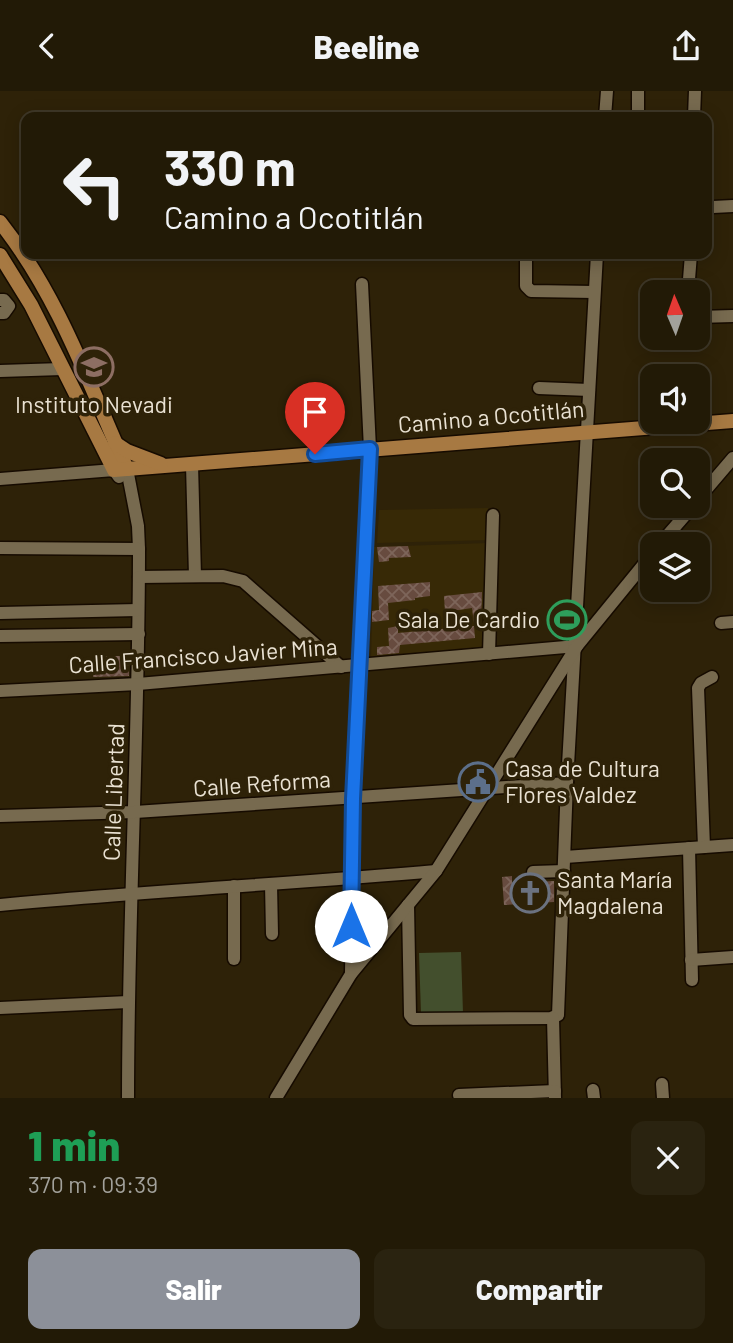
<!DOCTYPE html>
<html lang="es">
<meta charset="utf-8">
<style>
:root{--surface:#221a06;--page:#2a2310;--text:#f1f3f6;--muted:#a2a19b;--line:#3f3828;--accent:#8c9099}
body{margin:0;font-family:Barlow,sans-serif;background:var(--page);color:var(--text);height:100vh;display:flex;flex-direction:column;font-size:26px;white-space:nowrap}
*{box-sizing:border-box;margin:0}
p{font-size:23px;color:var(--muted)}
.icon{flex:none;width:38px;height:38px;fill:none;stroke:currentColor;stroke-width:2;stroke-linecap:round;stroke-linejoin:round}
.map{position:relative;height:1007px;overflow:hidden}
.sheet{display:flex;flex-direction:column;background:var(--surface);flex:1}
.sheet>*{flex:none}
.hud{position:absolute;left:21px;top:21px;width:691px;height:147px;border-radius:14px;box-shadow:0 4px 18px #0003,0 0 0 2px var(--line);background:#221a06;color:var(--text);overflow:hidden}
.needle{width:46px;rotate:358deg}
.buttons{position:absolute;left:640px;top:189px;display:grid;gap:14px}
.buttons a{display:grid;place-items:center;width:70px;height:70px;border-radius:14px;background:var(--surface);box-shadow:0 4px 18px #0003,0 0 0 2px var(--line);font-size:35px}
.pin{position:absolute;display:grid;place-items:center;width:60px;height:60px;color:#fff;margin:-72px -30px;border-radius:50% 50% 50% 0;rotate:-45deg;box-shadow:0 0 7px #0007}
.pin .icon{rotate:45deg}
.me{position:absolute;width:77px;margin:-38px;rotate:0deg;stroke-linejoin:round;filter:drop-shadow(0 0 5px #0008)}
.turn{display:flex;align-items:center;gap:24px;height:147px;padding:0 28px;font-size:32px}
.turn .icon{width:91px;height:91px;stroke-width:2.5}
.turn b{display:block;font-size:49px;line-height:60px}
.round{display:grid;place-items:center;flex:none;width:74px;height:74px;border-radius:14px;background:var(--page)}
.headline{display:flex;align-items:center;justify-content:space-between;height:119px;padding:0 28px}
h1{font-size:42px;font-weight:800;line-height:52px;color:#1e9e55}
.action{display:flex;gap:14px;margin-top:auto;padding:14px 28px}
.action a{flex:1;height:80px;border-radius:14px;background:var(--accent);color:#fff;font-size:28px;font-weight:800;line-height:80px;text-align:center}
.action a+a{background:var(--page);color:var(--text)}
header{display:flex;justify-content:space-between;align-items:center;height:91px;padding:0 28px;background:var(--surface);font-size:32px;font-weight:800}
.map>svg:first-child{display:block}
</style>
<header><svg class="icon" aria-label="back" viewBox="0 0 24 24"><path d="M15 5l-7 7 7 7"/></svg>Beeline<svg class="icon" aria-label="share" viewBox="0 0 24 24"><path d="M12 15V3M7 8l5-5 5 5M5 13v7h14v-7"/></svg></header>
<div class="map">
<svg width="733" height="1007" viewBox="0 0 733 1007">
<defs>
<pattern id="building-cross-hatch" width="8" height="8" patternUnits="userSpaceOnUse" patternTransform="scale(1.75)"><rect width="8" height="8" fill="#674b3f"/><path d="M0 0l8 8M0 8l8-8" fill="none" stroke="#7d655a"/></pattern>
</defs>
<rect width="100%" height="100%" fill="#2e2208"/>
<!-- built -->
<g fill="#372906">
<polygon points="488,417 489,449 377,452 379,419"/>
<polygon points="488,452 487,556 371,568 374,456"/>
</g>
<!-- grass -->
<polygon fill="#434f2d" points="461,861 463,922 421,923 419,862"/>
<!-- building -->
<g fill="url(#building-cross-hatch)">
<polygon points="408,455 411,466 389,467 389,470 379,471 377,456"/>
<polygon points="430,491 430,505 415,507 415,509 388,512 389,529 372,531 372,520 379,519 378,495"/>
<polygon points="482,501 481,532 474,533 472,517 445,521 444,505"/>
<polygon points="398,535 398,542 474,535 475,547 400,554 399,562 377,564 377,556 389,555 388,537"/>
<polygon points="94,565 129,565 129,585 93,586"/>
<polygon points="512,785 512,792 554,790 554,811 504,814 502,786"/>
</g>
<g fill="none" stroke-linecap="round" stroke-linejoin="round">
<!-- minor casing -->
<g stroke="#160b00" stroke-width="15">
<g id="minor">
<polyline points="605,26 607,0"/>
<polyline points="638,26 638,0"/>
<polyline points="694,26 695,0"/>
<polyline points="713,116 733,115"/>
<polyline points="526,163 526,195 531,200 594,201"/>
<polyline points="688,201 691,163"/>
<polyline points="0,209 4,209 9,215 4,222 0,222"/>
<polyline points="698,226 733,225"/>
<polyline points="0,280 62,278"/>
<polyline points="539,297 589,299"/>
<polyline points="192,374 195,485"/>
<path d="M127 378 138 435 139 458C139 641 128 824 128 1007"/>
<polyline points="0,388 114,379 119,386"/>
<polyline points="698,408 733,367"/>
<polyline points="660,453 693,415"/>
<polyline points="0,457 139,458"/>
<polyline points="139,486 223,485 243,490 341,576"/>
<polyline points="0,522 138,519"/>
<polyline points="721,532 733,531"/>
<polyline points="0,545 139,543"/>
<polyline points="489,563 493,424"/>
<polyline points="0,600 138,593 577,555"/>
<polyline points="0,725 135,721 567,692"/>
<polyline points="704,756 698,597 701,592 712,586"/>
<polyline points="689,757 692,889"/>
<polyline points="565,766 733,754"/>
<polyline points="533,781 564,780"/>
<polyline points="271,793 272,843"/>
<polyline points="234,795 234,868"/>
<path d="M0 814C145 800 291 793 436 780"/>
<polyline points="408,814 410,924 413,928 551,927 558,924 567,692 597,163"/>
<polyline points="691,869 733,866"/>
<polyline points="351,883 353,708 370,358 362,193"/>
<polyline points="0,917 128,911"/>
<polyline points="553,927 555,1007"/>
<polyline points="662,993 663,1007"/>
<polyline points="593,999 594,1007"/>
<polyline points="459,1004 555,1000"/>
<polyline points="276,1007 351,883 436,780 577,555 653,462"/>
</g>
</g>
<!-- major casing -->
<g stroke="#160b00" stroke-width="17">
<g id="major">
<path d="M0 131C58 204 89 293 127 378"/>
<polyline points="0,164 31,214 114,379 733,330"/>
<polyline points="115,352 127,360 161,373"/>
</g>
</g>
<!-- minor -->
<use href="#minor" stroke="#776a4f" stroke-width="12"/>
<!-- major -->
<use href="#major" stroke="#a77942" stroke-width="14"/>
</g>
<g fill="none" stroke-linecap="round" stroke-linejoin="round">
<!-- route casing -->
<g stroke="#114b97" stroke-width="18">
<polyline id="route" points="315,363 370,358 353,708 351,835"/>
</g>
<!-- route -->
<use href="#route" stroke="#1a73e8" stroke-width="12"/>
</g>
<!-- icons -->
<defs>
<g id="school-ring" transform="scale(2.0125)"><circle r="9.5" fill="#2e2208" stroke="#8d6e63" stroke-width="1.5"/><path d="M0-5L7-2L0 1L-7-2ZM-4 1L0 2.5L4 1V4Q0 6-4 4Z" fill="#8d6e63"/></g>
<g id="stadium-ring" transform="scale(2.0125)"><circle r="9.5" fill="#2e2208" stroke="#2e9e5b" stroke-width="1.5"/><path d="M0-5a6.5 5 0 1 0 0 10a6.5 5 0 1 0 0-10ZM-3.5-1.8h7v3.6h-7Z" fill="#2e9e5b"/></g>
<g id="civic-ring" transform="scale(2.0125)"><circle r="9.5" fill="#2e2208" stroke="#5c6f8a" stroke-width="1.5"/><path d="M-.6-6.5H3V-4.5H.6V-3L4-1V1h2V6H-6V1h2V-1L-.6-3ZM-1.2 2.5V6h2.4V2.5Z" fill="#5c6f8a"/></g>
<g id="church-ring" transform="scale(2.0125)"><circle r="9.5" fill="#2e2208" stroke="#6b7280" stroke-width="1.5"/><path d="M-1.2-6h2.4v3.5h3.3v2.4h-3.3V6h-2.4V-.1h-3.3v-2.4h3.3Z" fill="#6b7280"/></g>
</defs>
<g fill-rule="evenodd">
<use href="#school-ring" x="94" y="276"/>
<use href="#stadium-ring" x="567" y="529"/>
<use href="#civic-ring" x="478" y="691"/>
<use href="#church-ring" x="530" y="802"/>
</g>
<g text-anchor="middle" stroke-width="7" stroke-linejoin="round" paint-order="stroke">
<!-- poi labels -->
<g font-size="23" fill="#eae2d3" stroke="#2e2208" text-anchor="start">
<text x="94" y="322" text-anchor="middle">Instituto Nevadi</text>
<text x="540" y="537" text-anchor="end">Sala De Cardio</text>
<text x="505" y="686">Casa de Cultura<tspan x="505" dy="26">Flores Valdez</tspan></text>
<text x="557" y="797">Santa María<tspan x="557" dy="26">Magdalena</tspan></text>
</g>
<!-- street labels -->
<g font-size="23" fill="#eae2d3" stroke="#2e2208">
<text transform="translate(491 326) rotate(-5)" y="8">Camino a Ocotitlán</text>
<text transform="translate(203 565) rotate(-4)" y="8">Calle Francisco Javier Mina</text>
<text transform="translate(262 693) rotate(-4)" y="8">Calle Reforma</text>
<text transform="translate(114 701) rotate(-88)" y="8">Calle Libertad</text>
</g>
</g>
</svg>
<div class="buttons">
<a><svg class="needle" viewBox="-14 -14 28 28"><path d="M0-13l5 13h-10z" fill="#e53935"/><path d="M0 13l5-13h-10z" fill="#a2a19b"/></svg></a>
<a><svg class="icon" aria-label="sound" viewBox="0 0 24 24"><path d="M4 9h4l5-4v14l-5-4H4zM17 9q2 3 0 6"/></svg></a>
<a><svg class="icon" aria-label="search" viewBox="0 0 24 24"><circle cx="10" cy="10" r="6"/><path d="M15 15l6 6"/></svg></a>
<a><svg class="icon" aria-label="layers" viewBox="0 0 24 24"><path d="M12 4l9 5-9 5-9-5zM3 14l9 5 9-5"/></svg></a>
</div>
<div class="pin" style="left:315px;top:363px;background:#d93025"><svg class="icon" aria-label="arrive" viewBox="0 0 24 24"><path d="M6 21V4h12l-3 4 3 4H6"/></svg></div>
<svg class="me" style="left:351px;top:835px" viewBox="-20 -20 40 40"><circle r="19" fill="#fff"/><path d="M0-13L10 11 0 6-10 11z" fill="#1a73e8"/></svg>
<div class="hud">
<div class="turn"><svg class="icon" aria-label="left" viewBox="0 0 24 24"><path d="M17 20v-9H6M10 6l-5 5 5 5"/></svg><div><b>330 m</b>Camino a Ocotitlán</div></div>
</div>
</div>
<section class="sheet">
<div class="headline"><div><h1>1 min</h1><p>370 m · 09:39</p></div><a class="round"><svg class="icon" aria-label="close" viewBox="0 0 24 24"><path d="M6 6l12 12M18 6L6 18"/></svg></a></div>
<div class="action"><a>Salir</a><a>Compartir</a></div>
</section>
